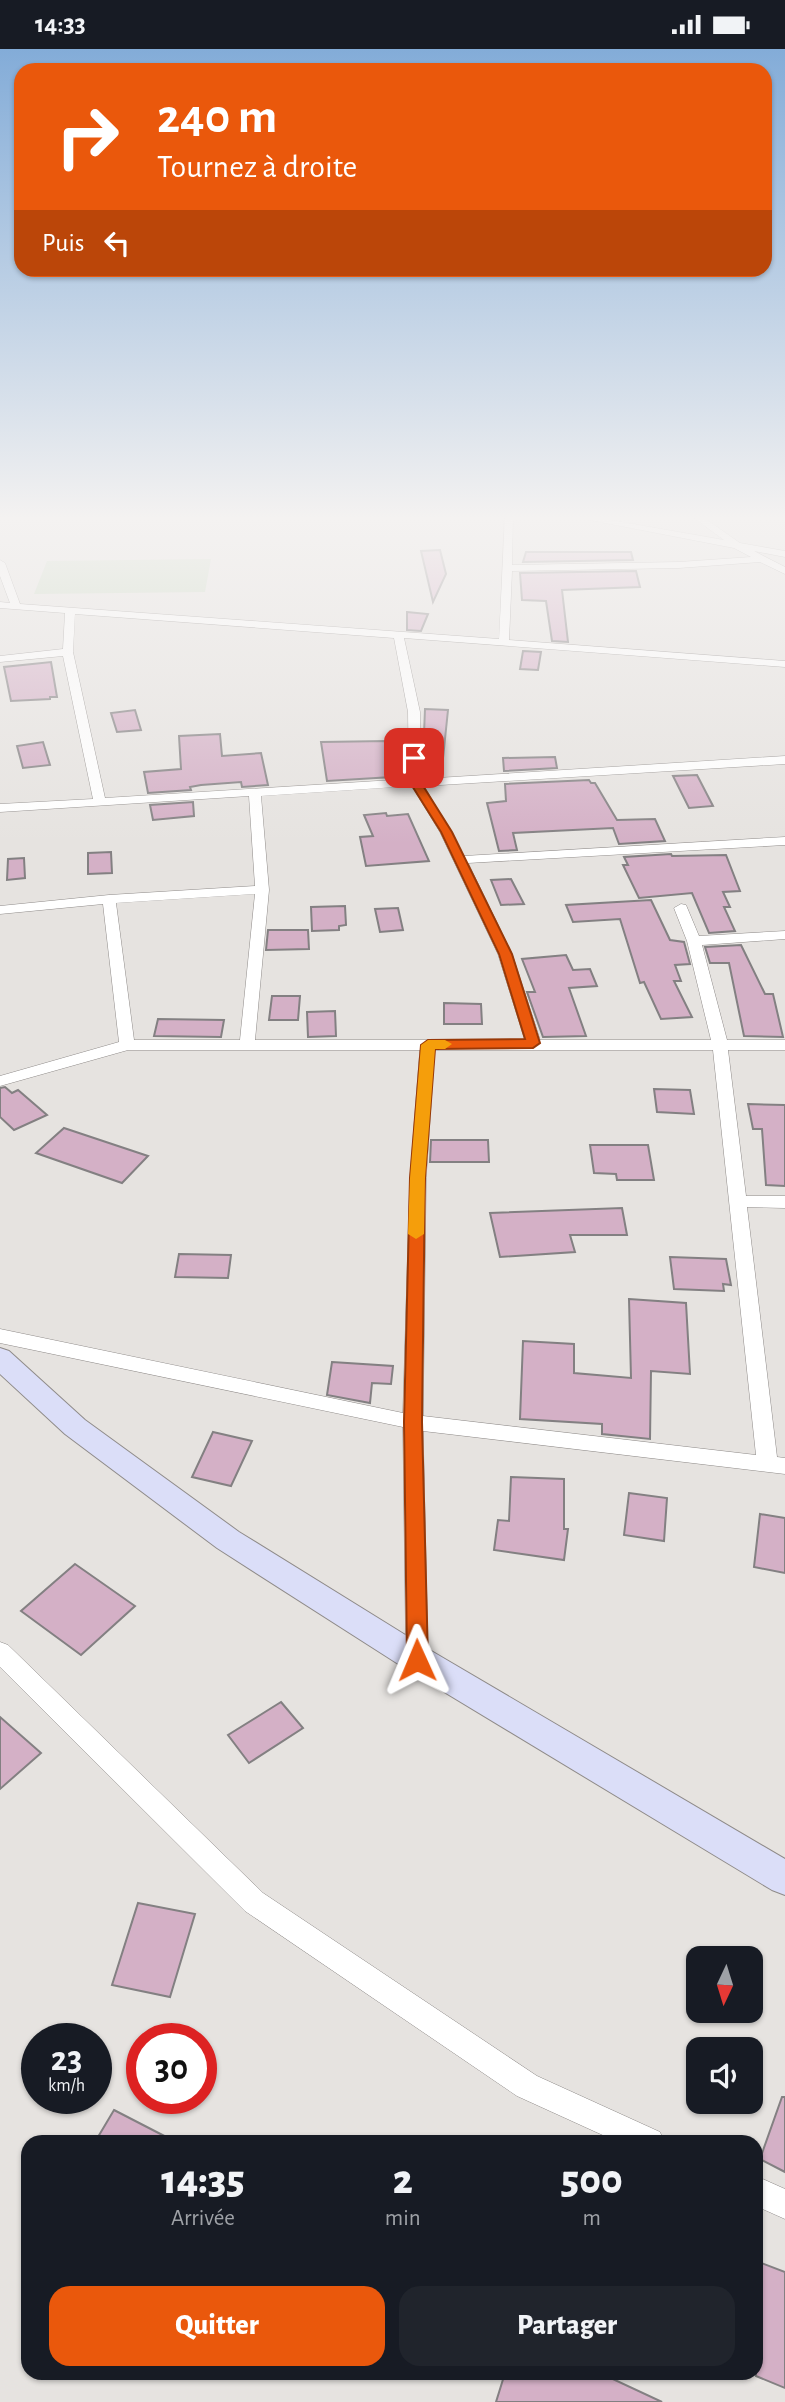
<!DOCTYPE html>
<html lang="fr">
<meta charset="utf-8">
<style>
:root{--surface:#171b24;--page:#20242c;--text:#f1f3f6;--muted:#9ea1a6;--accent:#ea580c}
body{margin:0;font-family:"Alegreya Sans",sans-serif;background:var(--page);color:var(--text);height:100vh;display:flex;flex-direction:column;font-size:26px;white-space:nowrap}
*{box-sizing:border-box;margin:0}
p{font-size:23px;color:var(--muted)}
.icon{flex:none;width:38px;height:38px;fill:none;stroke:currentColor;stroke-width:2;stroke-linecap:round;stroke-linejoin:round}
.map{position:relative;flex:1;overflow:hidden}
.details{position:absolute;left:21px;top:2086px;width:742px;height:245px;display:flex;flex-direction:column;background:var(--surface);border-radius:21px;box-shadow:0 2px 5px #0004}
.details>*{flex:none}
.hud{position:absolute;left:14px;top:14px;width:758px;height:214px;border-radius:21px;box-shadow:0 2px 5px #0004;background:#ea580c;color:#fff;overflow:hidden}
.needle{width:46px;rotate:184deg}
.tools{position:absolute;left:686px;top:1897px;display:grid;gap:14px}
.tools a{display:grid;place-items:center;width:77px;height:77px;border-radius:14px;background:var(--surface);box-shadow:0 2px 5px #0004;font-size:35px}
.speed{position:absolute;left:21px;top:1974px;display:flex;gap:14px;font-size:35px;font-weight:700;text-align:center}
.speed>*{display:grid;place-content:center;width:91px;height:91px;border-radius:50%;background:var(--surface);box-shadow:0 2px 5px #0004;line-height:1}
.speed small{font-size:18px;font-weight:400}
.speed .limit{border:10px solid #d22;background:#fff;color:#111}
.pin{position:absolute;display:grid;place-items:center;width:60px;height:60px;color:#fff;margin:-30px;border-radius:14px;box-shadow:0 4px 10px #0006}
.me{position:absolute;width:77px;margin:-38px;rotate:359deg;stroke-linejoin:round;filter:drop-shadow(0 0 5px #0008)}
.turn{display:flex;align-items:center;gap:24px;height:147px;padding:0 28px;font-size:32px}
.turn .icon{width:91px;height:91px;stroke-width:2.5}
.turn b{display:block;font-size:49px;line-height:60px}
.then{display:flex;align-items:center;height:66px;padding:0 28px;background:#0003;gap:14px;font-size:26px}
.eta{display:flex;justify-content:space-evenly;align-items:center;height:119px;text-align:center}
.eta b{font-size:42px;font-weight:800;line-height:49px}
.button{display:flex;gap:14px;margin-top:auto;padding:14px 28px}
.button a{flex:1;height:80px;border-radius:21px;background:var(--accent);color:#fff;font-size:28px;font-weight:800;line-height:80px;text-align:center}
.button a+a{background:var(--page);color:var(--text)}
.status{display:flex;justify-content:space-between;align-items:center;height:49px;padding:0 35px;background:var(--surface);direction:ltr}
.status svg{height:19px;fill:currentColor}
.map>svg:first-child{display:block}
</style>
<div class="status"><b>14:33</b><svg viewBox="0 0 49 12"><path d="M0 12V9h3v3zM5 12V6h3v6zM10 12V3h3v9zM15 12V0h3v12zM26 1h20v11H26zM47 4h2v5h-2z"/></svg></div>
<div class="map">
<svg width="785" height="2353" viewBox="0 0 785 2353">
<rect width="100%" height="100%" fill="#e6e3e0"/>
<!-- green -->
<polygon fill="#c6d8bf" points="211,510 205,543 34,545 47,512"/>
<!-- building -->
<g fill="#d4b0c6" stroke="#838082" stroke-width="2">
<polygon points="440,501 446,525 433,553 421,502"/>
<polygon points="526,503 631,503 633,511 523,513"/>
<polygon points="636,522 640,538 562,541 568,593 552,592 546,552 522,551 520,524"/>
<polygon points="407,563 428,565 421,582 407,581"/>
<polygon points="523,602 541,603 538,621 520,620"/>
<polygon points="51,613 57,648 50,648 50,650 11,652 4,618"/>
<polygon points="425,660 448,661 443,709 423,710"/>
<polygon points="135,661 141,681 117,683 111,664"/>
<polygon points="220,685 222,707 261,704 268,736 242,738 241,733 201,736 190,738 191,741 148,744 144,723 181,720 179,687"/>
<polygon points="386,692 396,723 391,723 392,728 327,732 321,693"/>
<polygon points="43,693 50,716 23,719 17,697"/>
<polygon points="555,708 557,719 504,722 503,709"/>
<polygon points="697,726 713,757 689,759 673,727"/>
<polygon points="589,731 591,734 595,734 617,771 655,770 665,792 619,795 613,779 513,784 517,801 499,802 487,754 506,752 505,735"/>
<polygon points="193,753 194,767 153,771 150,756"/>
<polygon points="386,764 387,767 408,765 429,812 366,817 360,788 373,787 364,766"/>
<polygon points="111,803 112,824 88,825 88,804"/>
<polygon points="671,805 672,807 726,806 740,842 723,843 730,858 724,858 735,882 709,884 692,844 639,849 623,816 628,816 624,808"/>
<polygon points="24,809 25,829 7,831 8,810"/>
<polygon points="511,830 524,855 501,856 491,831"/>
<polygon points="651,851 670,891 684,893 690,915 675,916 681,932 674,932 692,968 661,970 644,933 640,934 620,870 573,873 566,856"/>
<polygon points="345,857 346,876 339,877 339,881 312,882 311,858"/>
<polygon points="398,859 403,881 380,883 375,860"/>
<polygon points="268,881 308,881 309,900 266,901"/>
<polygon points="741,896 765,945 773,945 783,988 744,987 729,914 710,914 705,898"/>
<polygon points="566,906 573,921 590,920 597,937 569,939 586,987 543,988 527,943 535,943 522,910"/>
<polygon points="272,947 300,947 298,971 269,971"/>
<polygon points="444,954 481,955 482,975 444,975"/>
<polygon points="335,962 336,987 308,988 307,963"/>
<polygon points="158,970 224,971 221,988 154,987"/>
<polygon points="5,1038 12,1044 18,1041 47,1066 14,1081 0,1068 0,1039"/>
<polygon points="654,1040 690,1041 694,1065 657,1063"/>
<polygon points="748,1055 785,1056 785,1137 766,1136 762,1080 753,1080"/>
<polygon points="64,1079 148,1107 122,1134 36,1104"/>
<polygon points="431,1091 488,1091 489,1113 430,1113"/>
<polygon points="590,1096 648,1096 654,1131 617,1131 616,1125 594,1124"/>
<polygon points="622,1159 627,1186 570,1186 575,1203 500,1208 490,1164"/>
<polygon points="179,1205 231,1206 228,1229 175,1228"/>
<polygon points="670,1208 726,1210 731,1236 723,1235 724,1242 674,1240"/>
<polygon points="629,1250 686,1254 690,1325 651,1322 650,1390 602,1385 602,1375 520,1370 523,1292 574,1295 574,1324 631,1329"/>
<polygon points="332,1313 393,1317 391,1335 372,1334 370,1354 327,1346"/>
<polygon points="213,1383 252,1392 231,1437 192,1428"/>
<polygon points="511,1428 564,1430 564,1480 568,1480 564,1511 494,1501 498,1471 509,1472"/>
<polygon points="629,1444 667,1449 664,1492 624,1486"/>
<polygon points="760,1465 785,1469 785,1524 754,1518"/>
<polygon points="75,1515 135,1557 81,1606 21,1562"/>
<polygon points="281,1653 303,1679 249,1714 228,1686"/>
<polygon points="0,1668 41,1704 0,1740"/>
<polygon points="138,1854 195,1865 170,1948 112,1936"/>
<polygon points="782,2048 785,2048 785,2123 760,2110"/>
<polygon points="114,2061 176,2093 95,2093"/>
<polygon points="756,2212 785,2223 785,2339 756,2327"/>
<polygon points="505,2324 600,2324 662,2353 496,2353"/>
</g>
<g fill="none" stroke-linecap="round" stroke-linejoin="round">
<!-- minor casing -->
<g stroke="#8f8b89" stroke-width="1">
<g id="minor">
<path d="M505 466H513L512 516 679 513 751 508 734 499 564 466H582L724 491 690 466H700L740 494 785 502V508L754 502 785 518V525L760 513 679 519 512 522 509 591 785 612V618L404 589 420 663 421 730 785 707V715L424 737 464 807 785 788V796L468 814 512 905 540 991H711L687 892 674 859 681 855 686 856 699 887 785 882V890L702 896 727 991H785V1001H728L746 1147H785V1159L747 1158 777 1408 785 1409V1425L423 1382 428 1610 425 1617 417 1620 409 1617 406 1610 403 1378 0 1294V1280L403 1364 410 1129 420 1001H128L0 1037V1027L119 993 103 855 0 865V857L109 846 255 837 249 747 0 763V755L93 750 63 607 0 613V607L63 600 65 564 0 559V553L10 554 0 527V511L5 514 20 555 499 590ZM75 565 394 589 408 663 409 730 105 749 73 603ZM412 737 440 783 498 905 525 991H255L269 841 261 747ZM255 845 240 991H134L116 854ZM435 1001H713L756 1406 423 1367 426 1129Z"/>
<polygon points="0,1593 8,1596 263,1844 537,2027 660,2083 664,2093 618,2093 517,2047 245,1862 0,1618"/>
<polygon points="756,2127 785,2140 785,2170 756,2157"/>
</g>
</g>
<!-- secondary casing -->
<g stroke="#8f8b89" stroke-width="2">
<polygon id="secondary" points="0,1299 9,1302 85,1371 239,1483 428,1600 785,1810 785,1846 772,1841 406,1620 217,1499 65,1385 0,1325"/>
</g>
<!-- minor -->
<use href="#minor" fill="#fff" fill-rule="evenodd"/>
<!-- secondary -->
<use href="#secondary" fill="#dbdef8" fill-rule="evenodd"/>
</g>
<!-- sky -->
<linearGradient id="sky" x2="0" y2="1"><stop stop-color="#83acd8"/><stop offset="0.59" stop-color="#f4f2f1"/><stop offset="1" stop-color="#f4f2f1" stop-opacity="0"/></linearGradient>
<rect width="785" height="795" fill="url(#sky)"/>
<!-- route -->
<polygon fill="#ea580c" stroke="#983908" stroke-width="2" points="414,706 420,709 420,732 452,783 512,905 540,994 533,999 435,1000 425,1129 422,1373 428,1611 425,1617 417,1619 410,1617 407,1611 404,1373 410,1129 421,996 428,991 525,990 499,905 441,783 409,732 409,709"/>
<!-- slow -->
<polygon fill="#f59e0b" points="428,991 445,991 452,995 445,1000 435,1000 425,1129 424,1185 416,1190 408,1185 410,1129 421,996"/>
</svg>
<div class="tools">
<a><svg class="needle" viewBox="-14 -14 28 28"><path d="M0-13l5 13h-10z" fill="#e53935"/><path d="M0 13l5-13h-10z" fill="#9ea1a6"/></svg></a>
<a><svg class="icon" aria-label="sound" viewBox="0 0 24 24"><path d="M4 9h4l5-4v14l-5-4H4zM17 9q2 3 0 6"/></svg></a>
</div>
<div class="speed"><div>23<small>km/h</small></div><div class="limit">30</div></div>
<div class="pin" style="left:414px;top:709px;background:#d93025"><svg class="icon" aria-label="arrive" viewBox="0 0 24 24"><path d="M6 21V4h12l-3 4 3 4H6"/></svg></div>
<svg class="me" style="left:417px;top:1611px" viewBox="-20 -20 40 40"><path d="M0-17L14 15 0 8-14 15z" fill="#ea580c" stroke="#fff" stroke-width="4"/></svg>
<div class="hud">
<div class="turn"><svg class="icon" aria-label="right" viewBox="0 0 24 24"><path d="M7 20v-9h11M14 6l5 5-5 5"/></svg><div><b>240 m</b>Tournez à droite</div></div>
<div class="then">Puis<svg class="icon" aria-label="left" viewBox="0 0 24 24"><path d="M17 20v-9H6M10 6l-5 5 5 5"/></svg></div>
</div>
<section class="details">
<div class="eta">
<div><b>14:35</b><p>Arrivée</p></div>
<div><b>2</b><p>min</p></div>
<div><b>500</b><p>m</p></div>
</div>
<div class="button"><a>Quitter</a><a>Partager</a></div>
</section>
</div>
